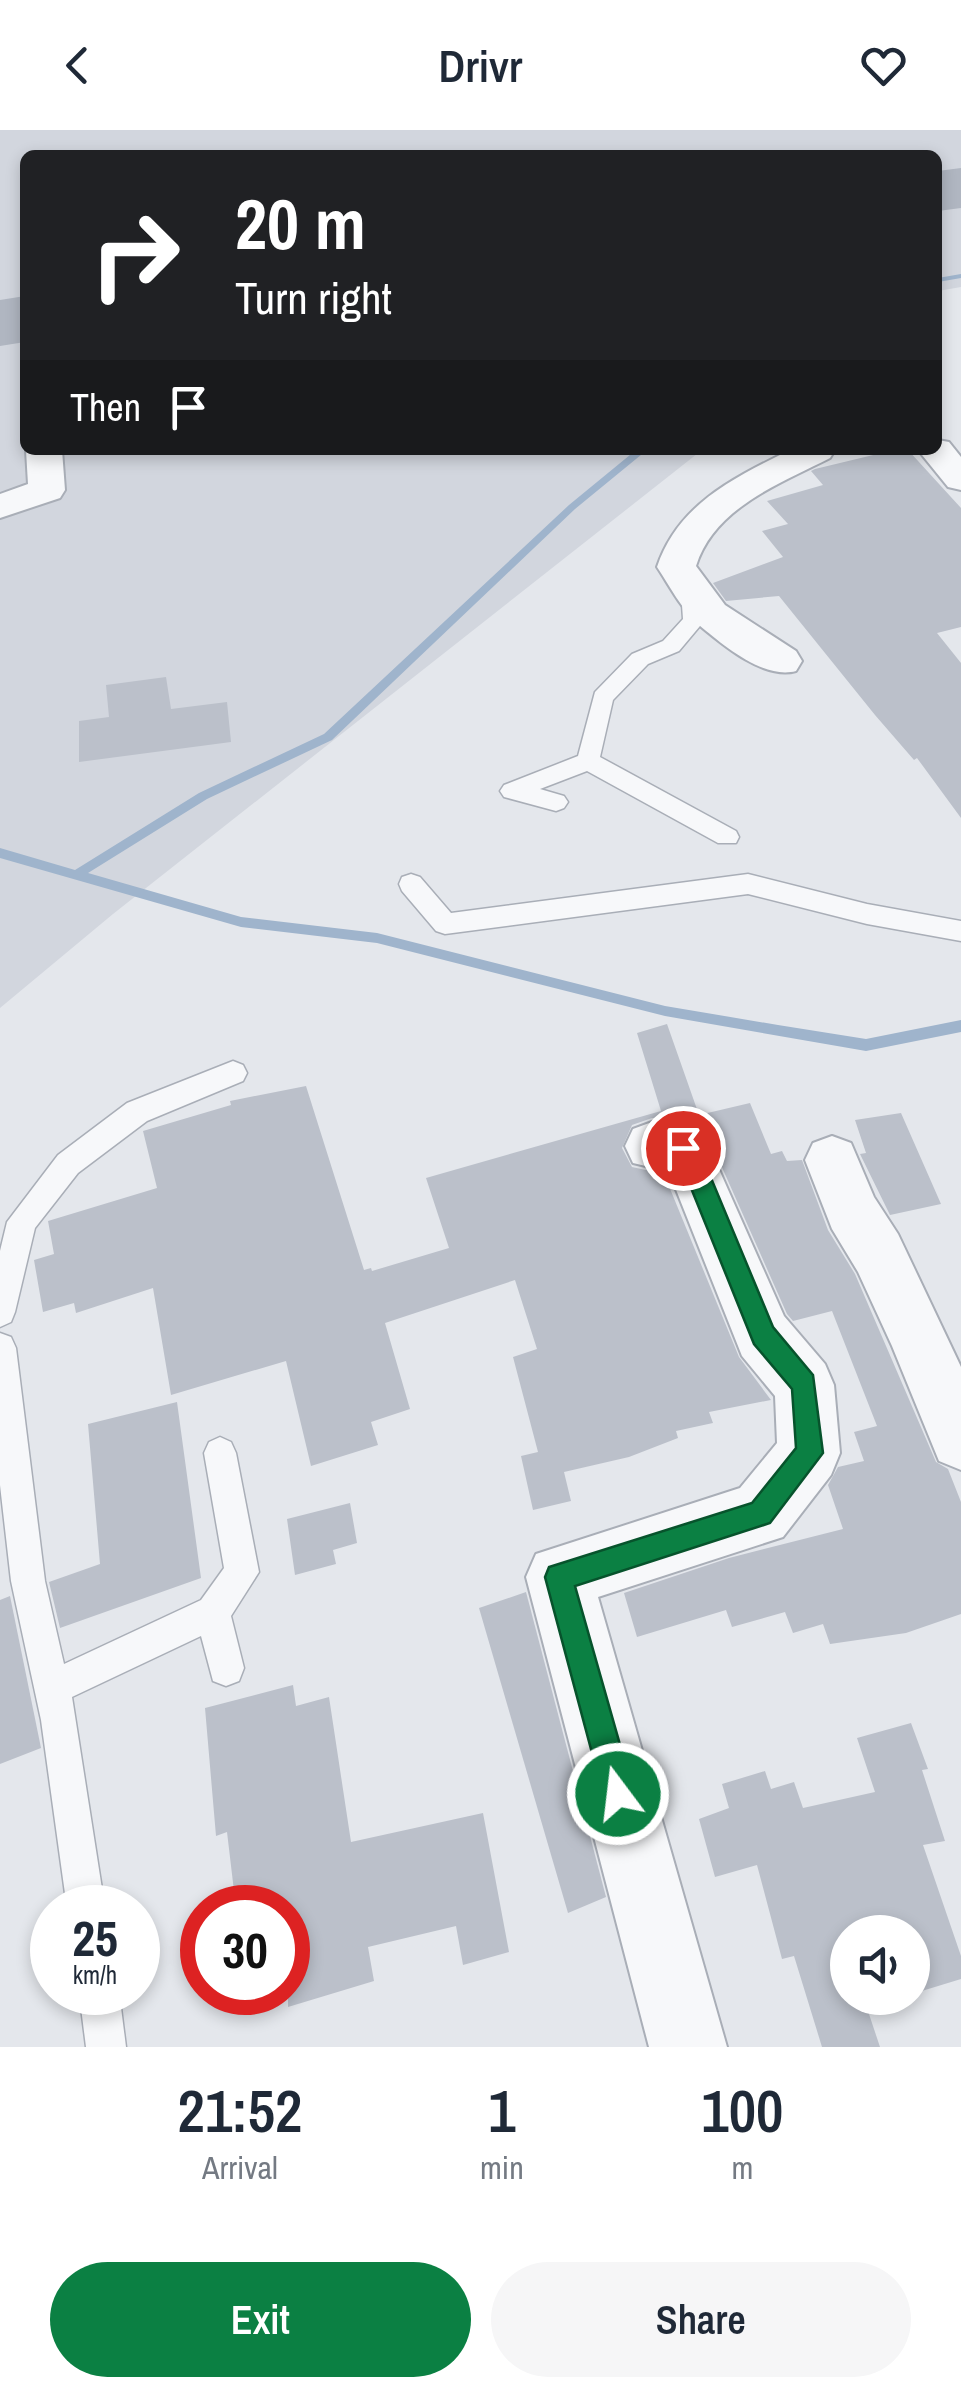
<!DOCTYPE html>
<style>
:root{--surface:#fff;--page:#f6f6f7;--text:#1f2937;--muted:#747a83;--accent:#0b8043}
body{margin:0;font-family:"Archivo Narrow",sans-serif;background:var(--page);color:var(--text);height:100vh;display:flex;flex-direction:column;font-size:38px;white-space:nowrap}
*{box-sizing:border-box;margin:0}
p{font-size:32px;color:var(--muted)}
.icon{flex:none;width:55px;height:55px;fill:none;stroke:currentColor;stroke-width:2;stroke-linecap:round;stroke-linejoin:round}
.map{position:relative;height:1917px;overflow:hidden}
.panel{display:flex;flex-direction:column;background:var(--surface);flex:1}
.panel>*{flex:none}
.guide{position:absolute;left:20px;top:20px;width:922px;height:305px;border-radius:15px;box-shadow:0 5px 15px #0003;background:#202124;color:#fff;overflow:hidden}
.fabs{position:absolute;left:830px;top:1785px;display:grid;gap:20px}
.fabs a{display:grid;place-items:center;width:100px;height:100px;border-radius:50%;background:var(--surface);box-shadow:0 5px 15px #0003;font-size:50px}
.speed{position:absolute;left:30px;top:1755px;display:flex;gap:20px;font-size:50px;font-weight:700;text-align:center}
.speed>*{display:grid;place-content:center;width:130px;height:130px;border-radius:50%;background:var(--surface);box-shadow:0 5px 15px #0003;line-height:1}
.speed small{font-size:25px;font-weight:400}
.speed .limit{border:15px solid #d22;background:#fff;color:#111}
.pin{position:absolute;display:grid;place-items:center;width:85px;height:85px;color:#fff;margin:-42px;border:5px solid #fff;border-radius:50%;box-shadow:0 2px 10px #0007}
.me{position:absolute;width:110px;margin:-55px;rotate:345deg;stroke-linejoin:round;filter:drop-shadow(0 0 8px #0008)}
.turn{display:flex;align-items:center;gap:35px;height:210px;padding:0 50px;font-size:45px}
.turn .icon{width:130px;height:130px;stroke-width:2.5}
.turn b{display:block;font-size:70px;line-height:85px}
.then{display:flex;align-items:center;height:95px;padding:0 50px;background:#0003;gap:20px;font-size:38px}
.eta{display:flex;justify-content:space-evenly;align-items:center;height:170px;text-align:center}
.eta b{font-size:60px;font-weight:600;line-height:70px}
.button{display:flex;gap:20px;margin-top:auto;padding:20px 50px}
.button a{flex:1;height:115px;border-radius:60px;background:var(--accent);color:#fff;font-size:40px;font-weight:600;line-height:115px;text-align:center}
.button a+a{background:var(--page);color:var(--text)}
header{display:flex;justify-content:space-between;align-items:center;height:130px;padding:0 50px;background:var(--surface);font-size:45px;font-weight:600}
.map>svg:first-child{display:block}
</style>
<header><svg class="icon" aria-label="back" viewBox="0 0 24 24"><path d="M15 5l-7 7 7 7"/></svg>Drivr<svg class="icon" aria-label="heart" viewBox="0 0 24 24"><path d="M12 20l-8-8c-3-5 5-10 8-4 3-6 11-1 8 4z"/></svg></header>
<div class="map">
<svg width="961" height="1917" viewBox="0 0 961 1917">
<rect width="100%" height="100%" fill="#e4e7ec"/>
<!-- built -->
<polygon fill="#d2d6de" points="0,0 961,0 961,157 938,161 938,25 25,25 25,320 702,320 113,784 0,878"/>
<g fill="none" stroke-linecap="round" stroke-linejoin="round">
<!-- stream -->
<g fill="#9fb4cc" fill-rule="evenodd">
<polygon points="961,144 961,148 938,152 938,148"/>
<polygon points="636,320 647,320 575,379 332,610 207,669 88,743 241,787 377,803 665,876 778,895 866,909 961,890 961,902 866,921 665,886 377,813 241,797 0,728 0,718 75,740 199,663 324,604 569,375"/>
</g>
<!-- taxiway -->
<g fill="#b0b6c1" fill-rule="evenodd">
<polygon points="961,38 961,78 938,81 938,41"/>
<polygon points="25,166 25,212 0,216 0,170"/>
</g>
</g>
<!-- building -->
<g fill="#bbc0ca">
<polygon points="894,320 908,320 961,378 961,497 937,503 961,533 961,688 917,628 914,630 875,585 779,466 726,471 713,453 783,427 762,401 788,394 767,371 823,355 811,341 815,339"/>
<polygon points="166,547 171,579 227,572 231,612 79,632 79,591 109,587 106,555"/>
<polygon points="667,894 699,985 750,973 771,1024 782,1021 787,1031 802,1030 828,1100 855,1144 936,1332 948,1339 961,1372 961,1484 906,1503 830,1514 823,1494 793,1503 785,1482 732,1497 726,1480 637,1507 624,1463 729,1428 843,1399 828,1355 838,1337 864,1331 854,1302 877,1296 832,1181 793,1191 787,1184 705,999 684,990 652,988 632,995 622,1018 632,1037 664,1044 739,1227 771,1270 709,1282 713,1293 676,1301 678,1308 629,1327 564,1342 571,1371 533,1380 521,1326 538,1322 513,1227 537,1219 515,1150 385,1193 410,1279 371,1292 378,1315 311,1336 286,1231 171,1265 153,1158 76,1183 74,1173 43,1182 34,1130 54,1124 48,1091 157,1058 143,1001 231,975 230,971 306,956 364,1140 371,1138 372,1141 449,1118 426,1048 661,981 637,903"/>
<polygon points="901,983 941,1074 890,1085 860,1024 866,1023 855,990"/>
<polygon points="177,1272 201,1448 60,1498 49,1452 100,1434 88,1294"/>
<polygon points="350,1373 357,1413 333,1420 336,1434 295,1445 287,1389"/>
<polygon points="526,1462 606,1767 568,1783 479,1478"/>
<polygon points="10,1466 41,1618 0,1634 0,1470"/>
<polygon points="293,1555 296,1576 329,1567 351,1712 483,1683 509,1822 463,1835 456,1796 368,1817 374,1851 288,1877 288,1778 236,1778 227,1702 216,1706 205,1578"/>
<polygon points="911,1593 928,1639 922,1640 945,1711 923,1715 961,1826 961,1849 912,1864 912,1802 848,1802 848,1868 901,1868 867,1878 880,1917 822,1917 794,1826 782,1829 757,1735 715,1747 699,1689 729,1678 722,1654 765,1641 771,1659 794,1652 803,1678 875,1662 857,1608"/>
</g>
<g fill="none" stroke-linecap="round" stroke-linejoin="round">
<!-- service casing -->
<g stroke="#a9aeb7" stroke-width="3">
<g id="service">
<polygon points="691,454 701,461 705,490 679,521 648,534 613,570 600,627 736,701 739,707 736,713 718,713 587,641 540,659 564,666 568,672 564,678 556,681 504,667 500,661 504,655 578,626 595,562 632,524 663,511 683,489 681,461"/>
<polygon points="411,744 420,747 451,783 748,744 867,774 961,791 961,811 867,794 748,764 445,804 436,801 402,761 399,754 402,747"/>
<polygon points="233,931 243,935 247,943 243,951 147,991 78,1043 35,1098 15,1182 11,1192 0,1197 0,1121 7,1092 58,1025 127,973"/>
<polygon points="0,1203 11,1207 16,1218 45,1451 64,1534 201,1470 224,1438 204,1323 209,1312 220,1307 231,1312 236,1323 259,1442 231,1486 244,1538 239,1551 226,1556 213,1551 201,1506 72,1567 105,1778 67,1778 41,1590 11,1451 0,1355"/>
<polygon points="79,1862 119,1862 126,1917 86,1917"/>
</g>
</g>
<!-- minor casing -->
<g stroke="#a9aeb7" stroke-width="4">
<g id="minor">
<polygon points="938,310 949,312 961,327 961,360 948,357 918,320 938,320"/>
<polygon points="26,320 62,320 65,360 60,368 0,388 0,364 28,354"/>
<path d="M790 320H835L830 328C779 354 714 378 696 436L725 475 796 521 802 531 796 541C764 550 723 515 699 495 682 480 669 455 657 437 678 374 734 348 790 320Z"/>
<polygon points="652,992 683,994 702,1001 784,1186 825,1234 834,1255 840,1323 831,1345 783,1407 598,1467 727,1917 649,1917 526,1447 536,1424 740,1358 777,1313 775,1266 742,1226 673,1052 667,1041 633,1033 625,1016 633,999"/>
<polygon points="832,1006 851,1013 874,1067 898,1104 961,1237 961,1340 939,1331 892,1216 858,1142 832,1099 805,1030 813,1013"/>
</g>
</g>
<!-- service -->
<use href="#service" fill="#f7f8fa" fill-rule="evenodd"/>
<!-- minor -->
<use href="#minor" fill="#f7f8fa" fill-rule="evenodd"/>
</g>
<!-- route -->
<polygon fill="#0b8043" stroke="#07532c" stroke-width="2.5" points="683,1008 691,1011 706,1036 773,1197 813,1245 823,1323 770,1393 575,1456 634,1664 629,1675 618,1679 607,1675 603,1664 545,1447 549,1437 752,1373 796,1318 792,1259 754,1214 687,1048 671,1018 675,1011"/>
</svg>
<div class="fabs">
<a><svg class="icon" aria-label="sound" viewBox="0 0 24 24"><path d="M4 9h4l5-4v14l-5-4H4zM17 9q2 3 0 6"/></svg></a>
</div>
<div class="speed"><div>25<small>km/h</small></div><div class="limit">30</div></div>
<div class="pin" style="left:683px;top:1018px;background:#d93025"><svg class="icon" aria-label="arrive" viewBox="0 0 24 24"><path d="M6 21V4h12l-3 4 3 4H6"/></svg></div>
<svg class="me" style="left:618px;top:1664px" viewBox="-20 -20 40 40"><circle r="17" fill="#0b8043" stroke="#fff" stroke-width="3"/><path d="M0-11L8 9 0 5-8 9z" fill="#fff"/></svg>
<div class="guide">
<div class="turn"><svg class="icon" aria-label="right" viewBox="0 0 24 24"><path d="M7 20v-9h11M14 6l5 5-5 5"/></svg><div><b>20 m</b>Turn right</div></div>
<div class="then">Then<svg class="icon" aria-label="arrive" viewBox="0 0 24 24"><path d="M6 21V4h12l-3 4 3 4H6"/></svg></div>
</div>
</div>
<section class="panel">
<div class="eta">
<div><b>21:52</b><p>Arrival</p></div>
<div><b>1</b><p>min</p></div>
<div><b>100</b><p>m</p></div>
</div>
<div class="button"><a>Exit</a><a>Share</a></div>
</section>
